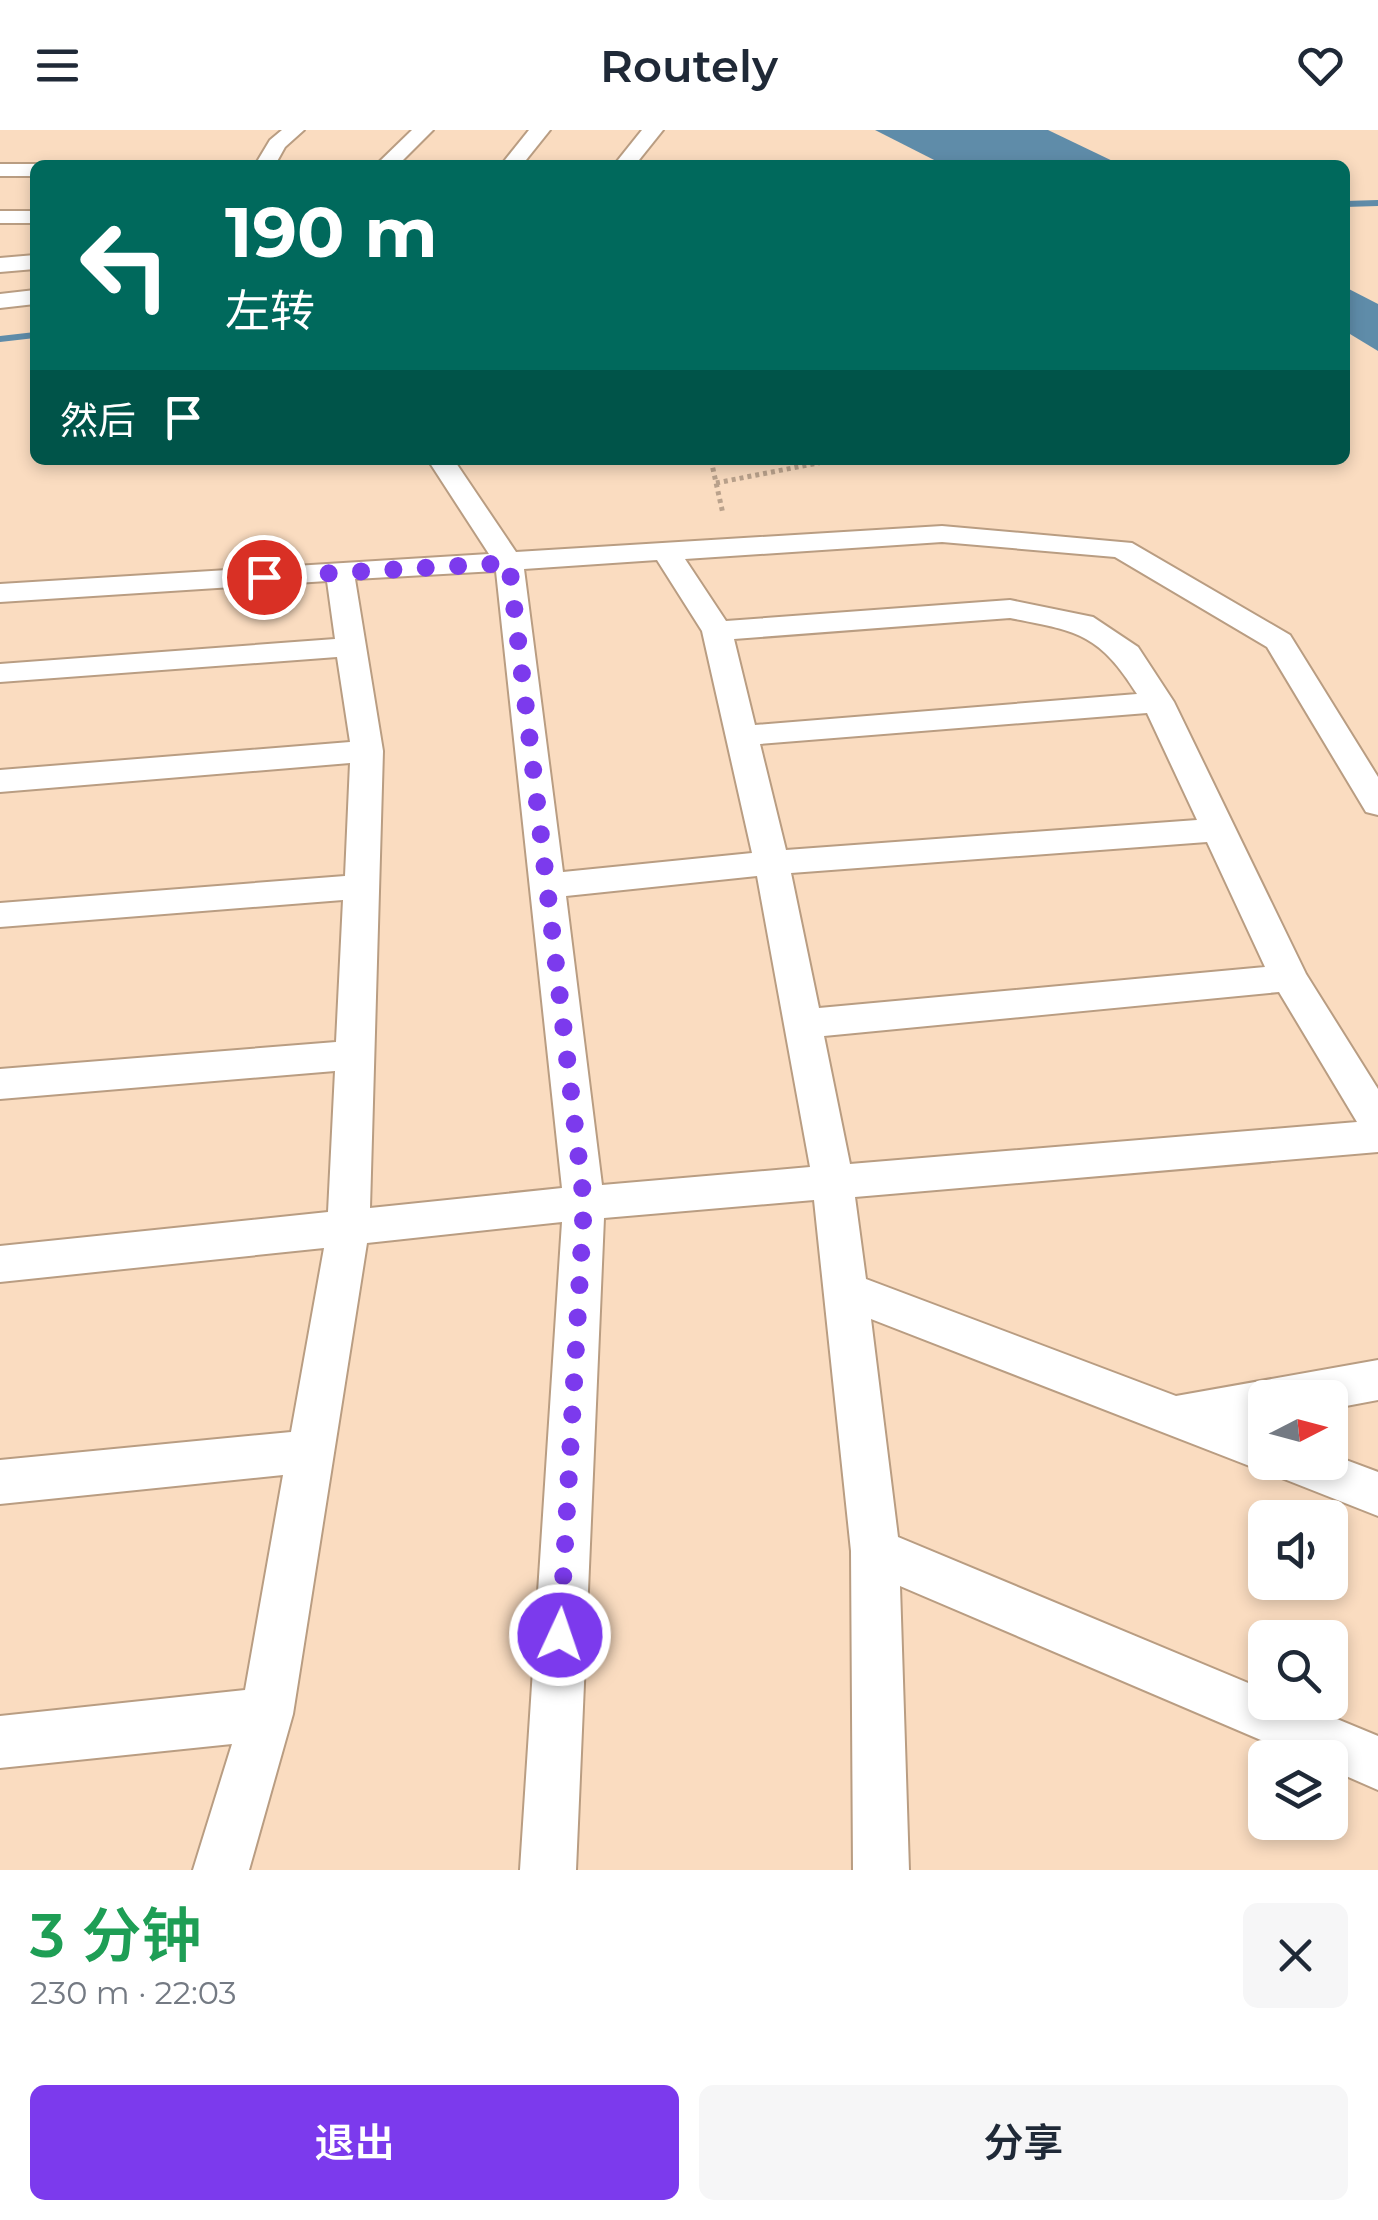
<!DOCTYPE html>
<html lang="zh">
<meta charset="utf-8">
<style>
:root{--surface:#fff;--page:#f6f6f7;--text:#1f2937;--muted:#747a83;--accent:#7c3aed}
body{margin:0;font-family:Montserrat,"Noto Sans SC",sans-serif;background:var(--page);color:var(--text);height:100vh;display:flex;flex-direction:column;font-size:38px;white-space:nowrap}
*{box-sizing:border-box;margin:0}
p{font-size:32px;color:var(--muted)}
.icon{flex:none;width:55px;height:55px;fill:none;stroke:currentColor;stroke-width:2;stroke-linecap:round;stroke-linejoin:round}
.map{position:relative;height:1740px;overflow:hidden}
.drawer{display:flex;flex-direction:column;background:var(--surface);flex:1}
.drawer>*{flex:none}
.banner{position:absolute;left:30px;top:30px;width:1320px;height:305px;border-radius:15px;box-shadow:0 5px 15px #0003;background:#00695c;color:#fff;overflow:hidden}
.needle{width:65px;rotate:84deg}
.controls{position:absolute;left:1248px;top:1250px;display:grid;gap:20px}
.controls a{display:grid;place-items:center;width:100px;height:100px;border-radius:15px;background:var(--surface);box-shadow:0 5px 15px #0003;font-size:50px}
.pin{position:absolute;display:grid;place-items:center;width:85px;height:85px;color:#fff;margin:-42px;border:5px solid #fff;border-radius:50%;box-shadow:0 2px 10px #0007}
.me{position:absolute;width:110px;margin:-55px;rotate:3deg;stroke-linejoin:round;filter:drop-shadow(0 0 8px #0008)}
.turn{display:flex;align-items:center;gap:35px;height:210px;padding:0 30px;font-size:45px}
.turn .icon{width:130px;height:130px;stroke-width:2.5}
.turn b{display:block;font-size:70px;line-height:85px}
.then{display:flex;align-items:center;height:95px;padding:0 30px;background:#0003;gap:20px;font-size:38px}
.round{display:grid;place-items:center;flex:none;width:105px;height:105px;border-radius:15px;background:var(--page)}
.overview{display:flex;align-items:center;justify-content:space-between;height:170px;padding:0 30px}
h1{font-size:60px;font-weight:600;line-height:75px;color:#1e9e55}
.cta{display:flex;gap:20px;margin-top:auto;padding:20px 30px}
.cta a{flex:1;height:115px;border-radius:15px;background:var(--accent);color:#fff;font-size:40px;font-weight:600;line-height:115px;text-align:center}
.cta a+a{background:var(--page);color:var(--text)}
header{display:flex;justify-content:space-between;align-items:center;height:130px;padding:0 30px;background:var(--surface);font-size:45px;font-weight:600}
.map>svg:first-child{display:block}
</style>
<header><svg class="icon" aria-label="menu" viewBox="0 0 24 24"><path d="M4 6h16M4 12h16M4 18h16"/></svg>Routely<svg class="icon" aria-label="heart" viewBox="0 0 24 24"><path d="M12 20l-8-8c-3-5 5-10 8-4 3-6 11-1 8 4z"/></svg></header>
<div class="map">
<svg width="1378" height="1740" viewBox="0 0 1378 1740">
<rect width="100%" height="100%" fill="#fadcc0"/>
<!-- water -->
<g fill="#5f8ca9">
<polygon points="875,0 1048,0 1121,35 944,35"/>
<polygon points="1345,157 1378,174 1378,221 1345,201"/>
</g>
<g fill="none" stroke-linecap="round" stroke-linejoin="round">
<!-- stream -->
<g fill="#5f8ca9" fill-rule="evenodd">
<polygon points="1378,70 1378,76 1345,77 1345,71"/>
<polygon points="35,202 35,208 0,212 0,206"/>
</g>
<!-- street casing -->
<g stroke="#b99d82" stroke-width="4">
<g id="street">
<polygon points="282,0 304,0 285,17 275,35 255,35 270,10"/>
<polygon points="412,0 433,0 398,35 376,35"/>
<polygon points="529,0 550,0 522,35 501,35"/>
<polygon points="642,0 663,0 635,35 614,35"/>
<polygon points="0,34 35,34 40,35 35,35 35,46 0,46"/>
<rect x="0" y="81" width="35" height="12"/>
<polygon points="35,125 35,139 0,142 0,128"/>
<polygon points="35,160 35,174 0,178 0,164"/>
<path d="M428 330H454L516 422 942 396 1132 413 1290 505 1378 647V685L1366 682 1267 517 1115 427 942 412 685 429 726 491 1010 470 1093 487 1138 517 1174 572 1306 844 1378 959V1022L855 1067 866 1149 1176 1266 1378 1230V1270L1330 1279V1268H1265V1290L1248 1293 1265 1300V1332H1330V1324L1378 1342V1386L1279 1347 1275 1338 1265 1342 871 1189 898 1407 1265 1560V1572H1296L1378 1606V1660L1330 1639V1628H1303L900 1456 909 1740H853L851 1421 814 1070 604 1088 576 1740H520L562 1092 367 1113 293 1584 249 1740H193L232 1614 0 1638V1586L245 1560 283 1345 0 1374V1330L291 1302 324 1118 0 1152V1116L328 1082 335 941 0 969V939L336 912 343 770 0 797V773L345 746 350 633 0 662V640L350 612 337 527 0 552V534L335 509 327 451 0 472V454L489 424ZM657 430 702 501 752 723 563 742 524 439ZM496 441 562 1058 370 1078 383 621 355 449ZM1010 488C1077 501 1099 503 1137 564L755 595 734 509ZM1147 583 1197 690 786 720 760 614ZM1207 712 1265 837 819 878 791 743ZM757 746 810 1037 602 1055 566 766ZM1279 862 1357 992 850 1034 824 906Z"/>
</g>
</g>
<!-- path -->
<g stroke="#baa28c" stroke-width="5" stroke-dasharray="4 4" stroke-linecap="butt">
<polyline points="711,330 723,384"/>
<polyline points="716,353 833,330"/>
</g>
<!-- street -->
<use href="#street" fill="#fff" fill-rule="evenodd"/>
</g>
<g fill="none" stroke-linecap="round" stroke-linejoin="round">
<!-- route -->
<polyline stroke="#7c3aed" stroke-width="18" stroke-dasharray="0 32.4" points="264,447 509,433 584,1073 560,1505"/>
</g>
</svg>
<div class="controls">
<a><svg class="needle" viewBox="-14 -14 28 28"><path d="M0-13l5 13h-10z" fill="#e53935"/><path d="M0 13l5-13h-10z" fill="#747a83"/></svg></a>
<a><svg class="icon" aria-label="sound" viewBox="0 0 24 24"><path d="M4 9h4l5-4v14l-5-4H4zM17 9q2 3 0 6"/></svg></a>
<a><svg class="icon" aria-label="search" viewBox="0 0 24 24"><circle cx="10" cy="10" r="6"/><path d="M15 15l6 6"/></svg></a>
<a><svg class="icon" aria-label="layers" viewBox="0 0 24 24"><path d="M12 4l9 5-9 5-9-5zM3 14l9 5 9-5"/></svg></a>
</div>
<div class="pin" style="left:264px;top:447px;background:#d93025"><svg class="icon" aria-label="arrive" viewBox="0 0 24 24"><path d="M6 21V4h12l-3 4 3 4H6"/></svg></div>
<svg class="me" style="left:560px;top:1505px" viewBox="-20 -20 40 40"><circle r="17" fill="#7c3aed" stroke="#fff" stroke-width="3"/><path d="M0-11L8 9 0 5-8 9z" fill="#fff"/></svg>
<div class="banner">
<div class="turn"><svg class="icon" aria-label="left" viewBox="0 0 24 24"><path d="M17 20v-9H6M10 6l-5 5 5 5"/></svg><div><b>190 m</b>左转</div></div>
<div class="then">然后<svg class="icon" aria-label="arrive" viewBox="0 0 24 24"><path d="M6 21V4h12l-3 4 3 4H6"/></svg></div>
</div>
</div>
<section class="drawer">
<div class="overview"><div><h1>3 分钟</h1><p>230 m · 22:03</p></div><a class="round"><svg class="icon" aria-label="close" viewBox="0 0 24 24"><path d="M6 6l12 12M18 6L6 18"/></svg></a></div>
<div class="cta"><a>退出</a><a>分享</a></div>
</section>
